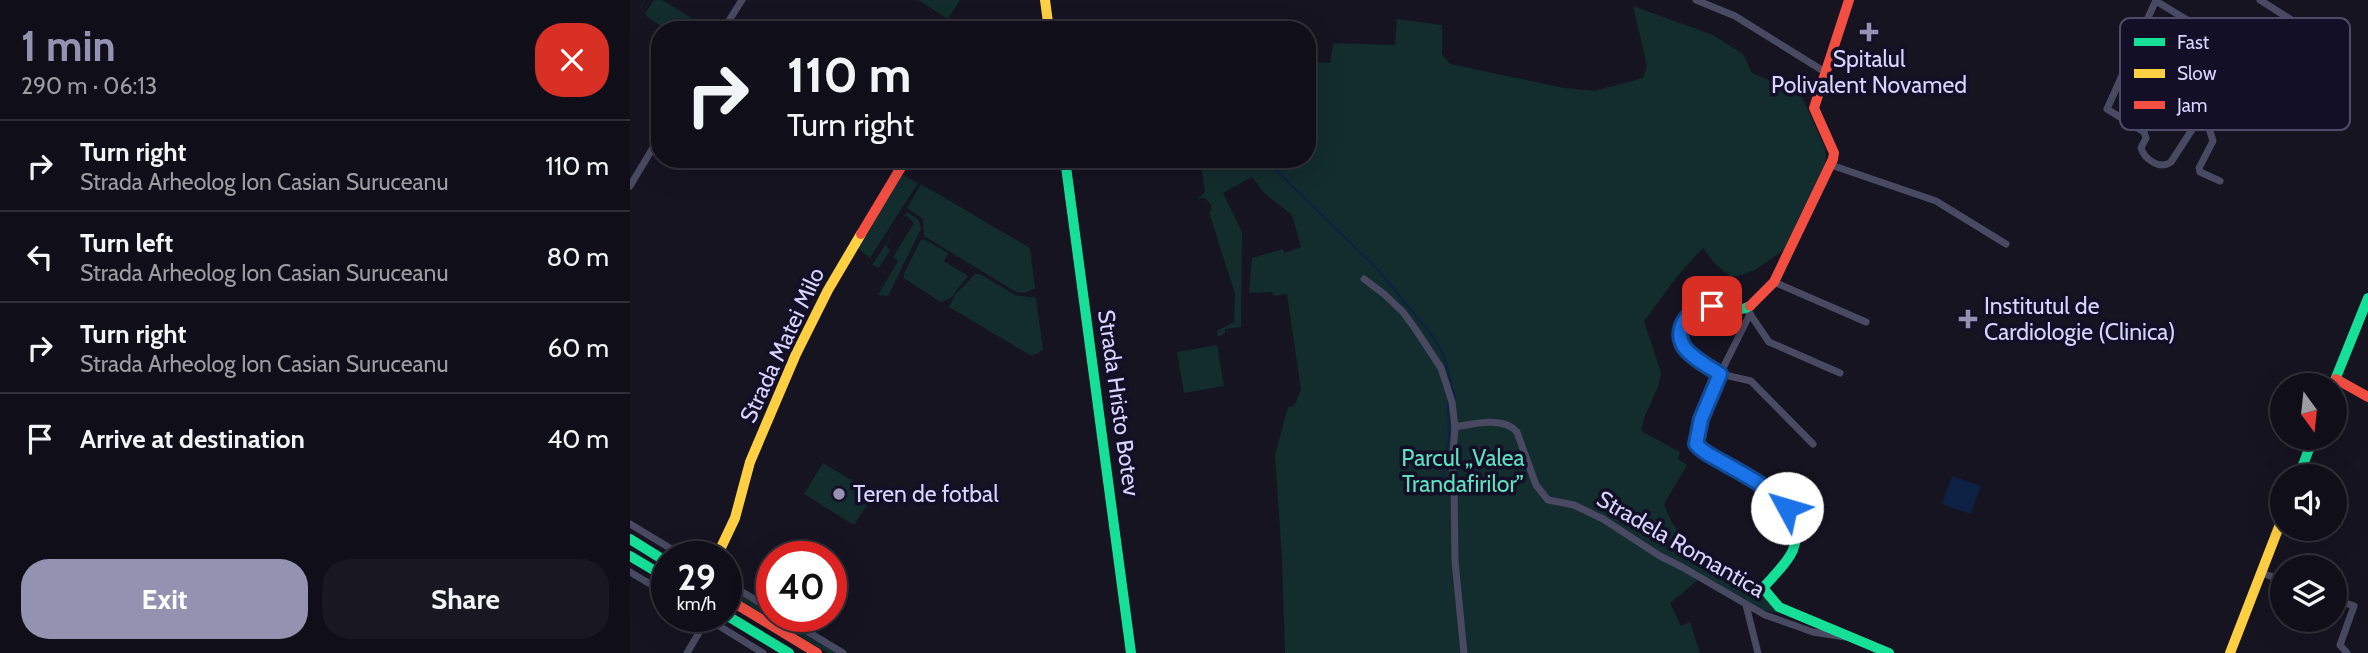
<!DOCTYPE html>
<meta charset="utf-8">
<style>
:root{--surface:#100f19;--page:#191822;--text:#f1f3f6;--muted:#9c9ca2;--line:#302f38;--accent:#9591b1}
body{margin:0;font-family:Cabin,sans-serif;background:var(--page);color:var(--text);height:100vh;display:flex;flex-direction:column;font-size:26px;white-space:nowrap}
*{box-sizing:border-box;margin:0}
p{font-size:23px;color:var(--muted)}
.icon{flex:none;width:38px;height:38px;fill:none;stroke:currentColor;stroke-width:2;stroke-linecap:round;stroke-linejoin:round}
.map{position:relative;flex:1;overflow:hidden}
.side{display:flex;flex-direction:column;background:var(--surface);width:630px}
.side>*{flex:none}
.banner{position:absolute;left:21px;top:21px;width:665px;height:147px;border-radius:28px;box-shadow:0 7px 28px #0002,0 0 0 2px var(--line);background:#100f19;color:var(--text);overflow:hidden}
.needle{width:46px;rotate:165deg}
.fabs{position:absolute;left:1640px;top:373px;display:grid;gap:14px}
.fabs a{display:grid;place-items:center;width:77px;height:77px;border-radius:50%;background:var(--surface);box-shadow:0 7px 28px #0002,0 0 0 2px var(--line);font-size:35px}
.speed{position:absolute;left:21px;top:541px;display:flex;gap:14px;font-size:35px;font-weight:700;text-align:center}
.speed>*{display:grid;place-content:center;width:91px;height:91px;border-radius:50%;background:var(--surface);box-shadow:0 7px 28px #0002,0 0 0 2px var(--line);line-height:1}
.speed small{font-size:18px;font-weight:400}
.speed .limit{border:10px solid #d22;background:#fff;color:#111}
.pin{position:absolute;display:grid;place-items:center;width:60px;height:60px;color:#fff;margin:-30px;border-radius:14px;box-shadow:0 4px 10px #0006}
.me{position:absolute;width:77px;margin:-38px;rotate:309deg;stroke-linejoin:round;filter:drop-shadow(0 0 5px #0008)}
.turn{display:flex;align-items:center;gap:24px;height:147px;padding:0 21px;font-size:32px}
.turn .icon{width:91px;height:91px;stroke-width:2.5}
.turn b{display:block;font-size:49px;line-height:60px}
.round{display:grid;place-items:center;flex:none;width:74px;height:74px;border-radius:28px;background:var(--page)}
.summary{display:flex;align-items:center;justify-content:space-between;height:119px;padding:0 21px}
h1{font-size:42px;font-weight:800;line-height:52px;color:var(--accent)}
.cta{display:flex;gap:14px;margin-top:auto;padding:14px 21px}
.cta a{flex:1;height:80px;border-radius:28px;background:var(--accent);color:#fff;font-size:28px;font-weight:800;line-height:80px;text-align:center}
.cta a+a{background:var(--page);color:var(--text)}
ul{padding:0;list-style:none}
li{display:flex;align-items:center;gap:21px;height:91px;padding:0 21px;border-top:2px solid var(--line)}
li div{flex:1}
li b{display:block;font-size:26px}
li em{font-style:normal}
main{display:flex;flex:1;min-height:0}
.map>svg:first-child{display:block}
</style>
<main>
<section class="side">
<div class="summary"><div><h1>1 min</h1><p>290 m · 06:13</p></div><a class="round" style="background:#d93025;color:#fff"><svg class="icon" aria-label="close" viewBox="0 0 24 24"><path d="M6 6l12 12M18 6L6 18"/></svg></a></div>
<ul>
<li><svg class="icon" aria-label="right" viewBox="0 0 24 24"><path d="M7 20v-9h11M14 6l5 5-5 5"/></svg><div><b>Turn right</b><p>Strada Arheolog Ion Casian Suruceanu</p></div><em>110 m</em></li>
<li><svg class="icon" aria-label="left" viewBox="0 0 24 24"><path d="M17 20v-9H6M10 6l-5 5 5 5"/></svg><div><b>Turn left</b><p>Strada Arheolog Ion Casian Suruceanu</p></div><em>80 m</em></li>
<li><svg class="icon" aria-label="right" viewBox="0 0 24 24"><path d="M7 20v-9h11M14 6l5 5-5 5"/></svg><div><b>Turn right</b><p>Strada Arheolog Ion Casian Suruceanu</p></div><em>60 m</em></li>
<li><svg class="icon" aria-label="arrive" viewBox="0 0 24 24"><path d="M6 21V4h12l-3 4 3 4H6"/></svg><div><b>Arrive at destination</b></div><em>40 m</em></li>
</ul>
<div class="cta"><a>Exit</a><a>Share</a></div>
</section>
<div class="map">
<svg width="1738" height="653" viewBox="0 0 1738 653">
<rect width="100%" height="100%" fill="#161421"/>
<!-- green -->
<g fill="#132c2d">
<path d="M14 0 12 8 15 14 24 0H32L63 19 64 30V23L61 18 53 30C39 30 16 22 11 7Z"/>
<polygon points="288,0 330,0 318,19"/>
<path d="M1003 6 1083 35 1113 54 1122 73 1171 94 1195 148 1196 156 1195 164 1155 249 1125 270 1107 276H1100L1084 263 1073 248 1049 274 1014 321 1031 373 1028 387 1014 418 1011 431 1050 452 1048 459 1057 465 1034 504C1047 545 1089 570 1121 595L1127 588 1151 614 1133 610 1073 576 1040 603 1051 626 1060 622 1070 653H655L652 559 645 455 658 407 664 406 671 390 657 294 644 296 642 292 619 293 622 258 653 249 654 253 671 247 662 215 634 193 622 177 593 193 612 232 611 327 595 329V333L588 337 587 331 604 322 605 294 579 212 581 211V205L575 198 567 199 575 192 570 159H677L679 62 700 63 703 43 765 45 767 19 812 25V54L820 64 934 88 964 91 1013 78 1017 66Z"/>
<polygon points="273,175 288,183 240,258 227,248 270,177"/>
<polygon points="291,184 400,248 405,288 395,293 386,292 294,236 293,219 277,208"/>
<polygon points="277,212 289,220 291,229 258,296 248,295 268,261 263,257 284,223 277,216 273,217 256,246 260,250 249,268 242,265"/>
<polygon points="294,239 318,253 314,261 338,276 321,298 310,302 274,278 274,274 290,241"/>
<polygon points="345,274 350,274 385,295 406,298 413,349 407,354 400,355 319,307 325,295"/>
<polygon points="587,345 594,386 554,393 547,352"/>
<polygon points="193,463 244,494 224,525 174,494"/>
<polygon points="96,586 142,613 142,616 146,616 207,653 198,653 96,592"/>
</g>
<!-- water -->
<polygon fill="#0d2144" points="1322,476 1351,486 1341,514 1312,504"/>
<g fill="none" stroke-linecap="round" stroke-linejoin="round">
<!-- stream -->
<g stroke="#0d2144" stroke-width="2">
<polyline points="635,159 749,271 805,339 814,356 825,398"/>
<polyline points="811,486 819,437 818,403"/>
</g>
<!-- street -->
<g stroke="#4a4962" stroke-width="7">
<polyline points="1066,0 1105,16 1195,72"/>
<polyline points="1630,0 1671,26 1685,81"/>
<polyline points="1526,1 1618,57 1628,72 1640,119"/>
<path d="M1513 29 1591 81V85L1541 162C1530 170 1515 160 1511 148L1516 138 1514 132 1477 109 1526 0"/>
<polyline points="93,30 112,0"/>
<polyline points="1574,112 1583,141 1569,168 1570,172 1590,181"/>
<polyline points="1201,165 1306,201 1376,244"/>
<polyline points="0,186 30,136"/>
<polyline points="734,279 754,294 773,312 786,330 811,368 822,402 825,427 822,465 824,483 825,561 834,653"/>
<polyline points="1144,282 1236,322"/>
<polyline points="1118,311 1139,342 1210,373"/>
<polyline points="1120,314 1090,374 1121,381 1183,444"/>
<path d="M825 427C843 424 873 416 887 432L906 485 918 500 944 505 973 519 1030 556 1052 567 1135 615 1183 632 1215 637"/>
<polyline points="0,524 53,556"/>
<polyline points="0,572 37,594"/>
<polyline points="1631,573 1652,580"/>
<polyline points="96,582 142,610"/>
<polyline points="1704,599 1724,606 1710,645 1717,653"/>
<polyline points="1116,605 1128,653"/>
<polyline points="73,616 133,653"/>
<polyline points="152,616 213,653"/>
<polyline points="57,653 77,619"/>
</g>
<!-- fast -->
<g stroke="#16e098" stroke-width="10">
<polyline points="435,159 501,653"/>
<path d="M1120 306C1102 316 1089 302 1071 307 1064 309 1058 314 1055 321 1041 347 1072 363 1090 374L1071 419 1066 444C1076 455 1089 460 1102 467 1130 482 1179 511 1163 550 1157 564 1143 576 1133 588L1149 607 1259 653"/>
<polyline points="1703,385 1738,298"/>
<polyline points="1669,476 1683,438"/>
<polyline points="0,539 37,562"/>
<polyline points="0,556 37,578"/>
<polyline points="96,615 159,653"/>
</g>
<!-- slow -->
<g stroke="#ffcf43" stroke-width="10">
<polyline points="415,0 419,30"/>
<polyline points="87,556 105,518 120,462 166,354 198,290 231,234"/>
<polyline points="1600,653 1652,519"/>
</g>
<!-- jam -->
<g stroke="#f24e42" stroke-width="10">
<polyline points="231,234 276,159"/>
<polyline points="1120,306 1144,282 1203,159 1204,153 1184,108 1219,0"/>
<polyline points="1706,379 1738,397"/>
<polyline points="96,598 187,653"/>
</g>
</g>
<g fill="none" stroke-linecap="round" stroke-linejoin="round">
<!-- route casing -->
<g stroke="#114b97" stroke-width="18">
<path id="route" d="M1082 306C1061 305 1042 328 1054 347 1062 358 1079 367 1090 374L1071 419 1066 444C1073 453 1084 457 1094 463 1113 474 1145 490 1157 508"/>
</g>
<!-- route -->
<use href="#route" stroke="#1a73e8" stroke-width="12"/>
</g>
<!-- markers -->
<g fill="#9591b1" stroke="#130f26" stroke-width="2.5">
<path d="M1235.5 21.5h7v7h7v7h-7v7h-7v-7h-7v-7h7z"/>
<path d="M1334.5 308.5h7v7h7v7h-7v7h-7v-7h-7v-7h7z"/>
<circle cx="209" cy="494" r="7"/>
</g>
<g text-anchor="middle" stroke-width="7" stroke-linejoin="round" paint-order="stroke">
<!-- poi labels -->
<g font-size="23" fill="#d9d4ff" stroke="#130f26" text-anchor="start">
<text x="1239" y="67" text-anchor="middle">Spitalul<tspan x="1239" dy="26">Polivalent Novamed</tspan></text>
<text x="1354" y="314">Institutul de<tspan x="1354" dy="26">Cardiologie (Clinica)</tspan></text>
<text x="223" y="502">Teren de fotbal</text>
</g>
<!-- street labels -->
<g font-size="23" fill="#d9d4ff" stroke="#130f26">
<text transform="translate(152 345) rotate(-65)" y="8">Strada Matei Milo</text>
<text transform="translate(489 403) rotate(82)" y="8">Strada Hristo Botev</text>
<text transform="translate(1051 544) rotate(30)" y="8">Stradela Romantica</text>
</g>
<!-- park labels -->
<g font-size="23" fill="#5fe0c0" stroke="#130f26">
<text x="833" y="466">Parcul „Valea<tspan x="833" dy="26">Trandafirilor”</tspan></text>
</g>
</g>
<!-- legend -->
<rect x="1490" y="18" width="230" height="112" rx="10" fill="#130f26" stroke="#4e4a67" stroke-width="2"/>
<rect x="1504" y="38" width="31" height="8" fill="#16e098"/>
<rect x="1504" y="69" width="31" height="9" fill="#ffcf43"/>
<rect x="1504" y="101" width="31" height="8" fill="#f24e42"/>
<g font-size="19" fill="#d9d4ff">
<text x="1547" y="49">Fast</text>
<text x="1547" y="80">Slow</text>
<text x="1547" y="112">Jam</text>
</g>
</svg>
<div class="fabs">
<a><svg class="needle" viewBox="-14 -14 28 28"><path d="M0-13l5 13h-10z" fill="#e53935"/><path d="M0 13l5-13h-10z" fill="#9c9ca2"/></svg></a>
<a><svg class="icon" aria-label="sound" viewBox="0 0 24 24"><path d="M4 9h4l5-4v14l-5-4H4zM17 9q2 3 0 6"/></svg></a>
<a><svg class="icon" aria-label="layers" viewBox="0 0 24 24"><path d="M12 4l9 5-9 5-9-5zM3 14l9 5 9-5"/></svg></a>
</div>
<div class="speed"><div>29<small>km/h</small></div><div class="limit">40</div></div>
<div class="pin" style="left:1082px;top:306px;background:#d93025"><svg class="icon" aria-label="arrive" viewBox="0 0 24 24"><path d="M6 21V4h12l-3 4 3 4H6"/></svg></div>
<svg class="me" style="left:1157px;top:508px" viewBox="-20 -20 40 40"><circle r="19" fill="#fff"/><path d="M0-13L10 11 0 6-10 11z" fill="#1a73e8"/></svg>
<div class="banner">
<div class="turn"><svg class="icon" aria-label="right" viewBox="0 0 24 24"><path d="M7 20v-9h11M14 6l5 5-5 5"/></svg><div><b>110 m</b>Turn right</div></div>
</div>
</div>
</main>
